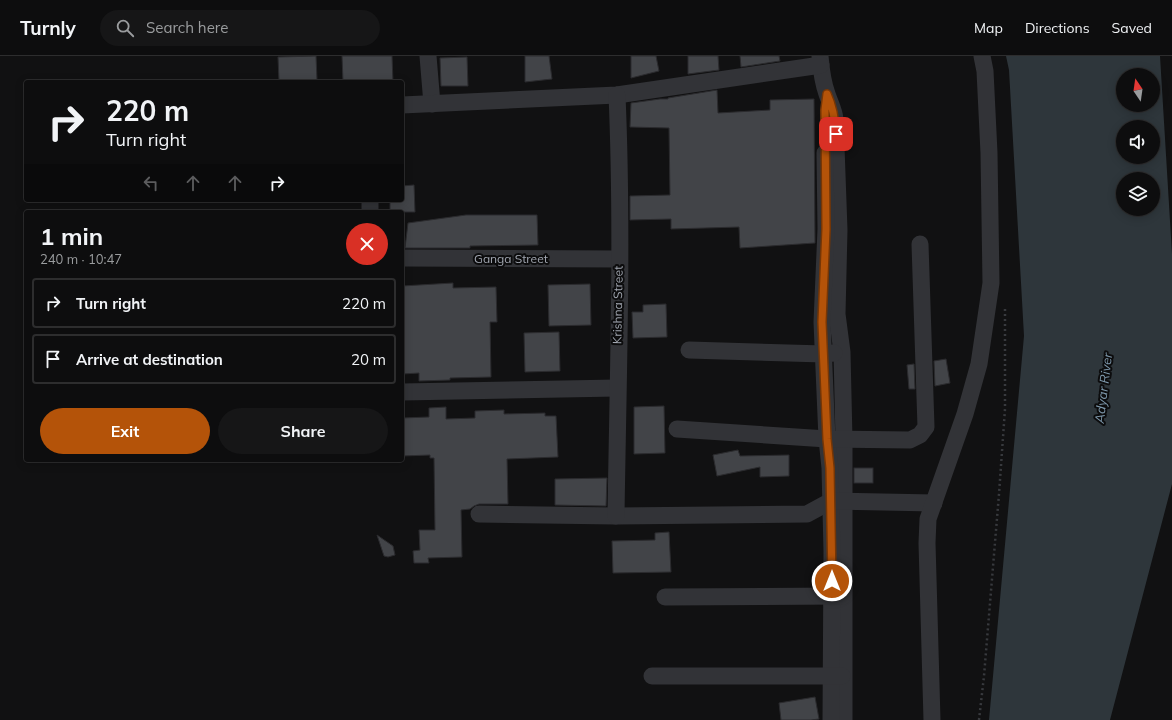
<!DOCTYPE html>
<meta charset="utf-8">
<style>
:root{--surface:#0d0d0e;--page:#161617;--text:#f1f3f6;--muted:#9a9c9e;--line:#2d2d2e;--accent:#b45309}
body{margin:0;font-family:Mulish,sans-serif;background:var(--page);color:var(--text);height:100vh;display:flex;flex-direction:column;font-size:15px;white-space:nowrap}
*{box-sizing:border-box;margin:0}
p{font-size:13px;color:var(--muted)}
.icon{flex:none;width:22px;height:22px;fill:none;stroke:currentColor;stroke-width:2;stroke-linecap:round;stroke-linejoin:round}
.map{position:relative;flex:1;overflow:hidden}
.drawer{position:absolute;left:24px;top:154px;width:380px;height:252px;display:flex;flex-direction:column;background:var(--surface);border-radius:4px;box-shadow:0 2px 10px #0003,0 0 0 1px var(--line)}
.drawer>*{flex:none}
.banner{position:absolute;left:24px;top:24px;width:380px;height:122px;border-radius:4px;box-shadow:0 2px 10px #0003,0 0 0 1px var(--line);background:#0d0d0e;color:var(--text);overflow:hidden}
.needle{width:26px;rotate:347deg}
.tools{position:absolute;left:1116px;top:12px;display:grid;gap:8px}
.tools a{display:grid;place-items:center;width:44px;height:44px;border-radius:50%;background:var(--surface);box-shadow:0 2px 10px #0003,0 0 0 1px var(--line);font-size:20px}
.pin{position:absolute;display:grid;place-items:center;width:34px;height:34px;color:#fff;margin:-17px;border-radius:8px;box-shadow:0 2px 6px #0006}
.me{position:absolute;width:44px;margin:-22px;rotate:0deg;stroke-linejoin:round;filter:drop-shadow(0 0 3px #0008)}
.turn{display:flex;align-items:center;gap:14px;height:84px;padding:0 16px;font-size:18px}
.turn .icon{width:52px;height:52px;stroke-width:2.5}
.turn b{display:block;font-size:28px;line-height:34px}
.lanes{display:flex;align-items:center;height:38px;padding:0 16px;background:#0003;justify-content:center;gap:20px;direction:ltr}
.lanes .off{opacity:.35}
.round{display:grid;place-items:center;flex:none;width:42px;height:42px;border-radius:21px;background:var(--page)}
.overview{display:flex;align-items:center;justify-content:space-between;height:68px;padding:0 16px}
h1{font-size:24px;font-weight:700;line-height:30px}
.primary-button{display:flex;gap:8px;margin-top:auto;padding:8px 16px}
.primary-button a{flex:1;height:46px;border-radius:24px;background:var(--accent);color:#fff;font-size:16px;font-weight:700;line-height:46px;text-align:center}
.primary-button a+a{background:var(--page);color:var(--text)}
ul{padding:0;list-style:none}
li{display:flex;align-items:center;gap:12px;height:50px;margin:0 8px 6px;padding:0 8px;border:2px solid var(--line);border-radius:4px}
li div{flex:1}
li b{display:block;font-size:15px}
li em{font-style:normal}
header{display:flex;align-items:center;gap:24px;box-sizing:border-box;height:56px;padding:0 20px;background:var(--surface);border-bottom:1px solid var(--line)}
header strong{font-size:19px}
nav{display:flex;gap:22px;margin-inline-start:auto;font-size:14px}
.search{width:280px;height:36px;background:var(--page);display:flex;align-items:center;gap:10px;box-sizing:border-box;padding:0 14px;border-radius:22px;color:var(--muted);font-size:15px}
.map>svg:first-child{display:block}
</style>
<header>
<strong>Turnly</strong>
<div class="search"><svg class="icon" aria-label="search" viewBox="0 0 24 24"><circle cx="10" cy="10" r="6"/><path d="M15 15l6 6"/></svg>Search here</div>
<nav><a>Map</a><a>Directions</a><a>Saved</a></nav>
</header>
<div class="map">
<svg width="1172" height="664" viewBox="0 0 1172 664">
<rect width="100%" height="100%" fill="#111112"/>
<!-- water -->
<path fill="#2e363b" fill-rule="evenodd" d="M1006 0H1160L1172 198V428L1110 664H989L1024 280 1009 14ZM1123 19H1153V49H1123ZM1123 71H1153V101H1123ZM1123 123H1153V153H1123Z"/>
<!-- building -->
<g fill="#424448" stroke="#2b2b2e">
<polygon points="316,0 317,24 279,25 278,1"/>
<polygon points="342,0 392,0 393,26 343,26"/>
<polygon points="525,0 549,0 552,23 525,26"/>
<polygon points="631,0 656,0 659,15 631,22"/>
<polygon points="688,0 718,0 719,14 688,18"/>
<polygon points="740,0 779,0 780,5 741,11"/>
<polygon points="467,1 468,30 441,30 440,2"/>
<polygon points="717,34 718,57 770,54 770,44 814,43 815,187 740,192 739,171 671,173 671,163 630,164 630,140 670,139 669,72 630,71 631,47 660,43 668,43 668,42"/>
<polygon points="414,129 415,156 390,156 390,144 402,144 402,130"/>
<polygon points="466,159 537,159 538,189 470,190 470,192 405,192 408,167"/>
<polygon points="453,227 453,232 496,231 497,266 490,266 491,321 450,322 450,324 419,325 419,317 402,318 402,230"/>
<polygon points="590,228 591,269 549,270 548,229"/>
<polygon points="666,248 667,281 633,282 632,256 643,256 643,249"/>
<polygon points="559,276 560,315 525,316 524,277"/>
<polygon points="946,303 950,327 935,330 934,305"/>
<polygon points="914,308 915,333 909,333 907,309"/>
<polygon points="664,350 665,397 634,398 634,351"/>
<polygon points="446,351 446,363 475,362 475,355 504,354 504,358 545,357 545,360 556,360 558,401 507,403 508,448 479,448 474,450 470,453 461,454 462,501 428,502 429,507 414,507 413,495 420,494 419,474 435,474 434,402 430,402 430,399 402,400 402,362 429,361 429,352"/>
<polygon points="738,394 740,400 789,399 789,420 760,421 760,411 717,420 713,399"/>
<rect x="854" y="412" width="19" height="15"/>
<polygon points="607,422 606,450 555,449 555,423"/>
<polygon points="669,476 671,516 613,517 612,485 655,484 655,477"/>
<polygon points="377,479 393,490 395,499 388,501 384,500"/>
<polygon points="815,641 819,663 811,664 781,664 779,647"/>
</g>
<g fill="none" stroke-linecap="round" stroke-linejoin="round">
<!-- path -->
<polyline stroke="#383a3e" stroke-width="2.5" stroke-dasharray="2 3" stroke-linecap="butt" points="979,664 984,620 999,438 1005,353 1005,252"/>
<!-- minor -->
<g stroke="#323337" stroke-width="17">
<polyline points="428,0 432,48"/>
<path d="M820 0C821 12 823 27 827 38 830 47 834 54 835 63L839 174 837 258 842 296 844 384V664"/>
<polyline points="402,49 617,39 821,9"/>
<polyline points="825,97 826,173 822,266 827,383 830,412 832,495 831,664"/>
<polyline points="370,144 370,156"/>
<polyline points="402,202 619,203"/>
<polyline points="689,294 824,298 834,297"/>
<polyline points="402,336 617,332"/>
<polyline points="677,373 827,383 910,384 920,379 926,371 920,188"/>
<polyline points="479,458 616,460 807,458 831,445 934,447"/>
<path d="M616 460C618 320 623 179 617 39"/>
<polyline points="665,541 843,540"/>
<polyline points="652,620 842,620"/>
<polyline points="932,664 927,487 928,463 965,358 979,308 991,227 989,97 985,15 982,0"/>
</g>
</g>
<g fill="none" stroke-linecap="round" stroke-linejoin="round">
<!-- route casing -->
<g stroke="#753606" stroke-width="10">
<path id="route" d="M832 525 830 412 827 383 822 266 826 173 825 54 827 38C833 51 835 63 836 78"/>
</g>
<!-- route -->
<use href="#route" stroke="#b45309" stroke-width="7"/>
</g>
<g text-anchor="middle" stroke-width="4" stroke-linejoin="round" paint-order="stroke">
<!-- street labels -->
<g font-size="12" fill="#a3a8b2" stroke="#0c0c0d">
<text x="511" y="207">Ganga Street</text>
<text transform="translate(618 249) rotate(-89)" y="4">Krishna Street</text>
</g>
<!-- water labels -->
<g font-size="13" font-style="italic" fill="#7d97aa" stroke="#0c0c0d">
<text transform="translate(1103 332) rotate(-83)" y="5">Adyar River</text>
</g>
</g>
</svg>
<div class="tools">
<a><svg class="needle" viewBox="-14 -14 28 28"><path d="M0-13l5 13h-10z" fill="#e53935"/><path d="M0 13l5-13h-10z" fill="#9a9c9e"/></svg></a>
<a><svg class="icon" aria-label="sound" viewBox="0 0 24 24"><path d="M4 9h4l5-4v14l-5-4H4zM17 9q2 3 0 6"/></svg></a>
<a><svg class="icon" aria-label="layers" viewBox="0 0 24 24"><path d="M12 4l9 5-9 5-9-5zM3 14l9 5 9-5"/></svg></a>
</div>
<div class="pin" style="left:836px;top:78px;background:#d93025"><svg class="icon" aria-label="arrive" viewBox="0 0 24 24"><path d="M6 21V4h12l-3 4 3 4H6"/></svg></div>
<svg class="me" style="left:832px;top:525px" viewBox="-20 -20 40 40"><circle r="17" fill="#b45309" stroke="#fff" stroke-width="3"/><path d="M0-11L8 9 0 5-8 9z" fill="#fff"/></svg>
<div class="banner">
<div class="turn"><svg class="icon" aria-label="right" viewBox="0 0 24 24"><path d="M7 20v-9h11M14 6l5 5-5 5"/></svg><div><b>220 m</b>Turn right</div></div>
<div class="lanes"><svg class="icon off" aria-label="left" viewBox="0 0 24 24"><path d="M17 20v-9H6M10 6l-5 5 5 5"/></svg><svg class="icon off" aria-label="ahead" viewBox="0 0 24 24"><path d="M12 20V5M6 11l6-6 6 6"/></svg><svg class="icon off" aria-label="ahead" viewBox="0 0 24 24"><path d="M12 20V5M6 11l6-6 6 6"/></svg><svg class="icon" aria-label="right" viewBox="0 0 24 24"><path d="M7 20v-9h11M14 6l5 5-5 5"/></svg></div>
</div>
<section class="drawer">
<div class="overview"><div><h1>1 min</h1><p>240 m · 10:47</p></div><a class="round" style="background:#d93025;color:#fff"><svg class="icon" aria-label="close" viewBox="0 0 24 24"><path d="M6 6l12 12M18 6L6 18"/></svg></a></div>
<ul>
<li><svg class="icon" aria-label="right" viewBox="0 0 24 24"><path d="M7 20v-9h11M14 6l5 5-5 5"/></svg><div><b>Turn right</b></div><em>220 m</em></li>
<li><svg class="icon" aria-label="arrive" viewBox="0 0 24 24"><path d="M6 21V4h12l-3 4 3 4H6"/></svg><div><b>Arrive at destination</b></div><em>20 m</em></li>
</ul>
<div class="primary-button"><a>Exit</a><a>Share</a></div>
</section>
</div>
